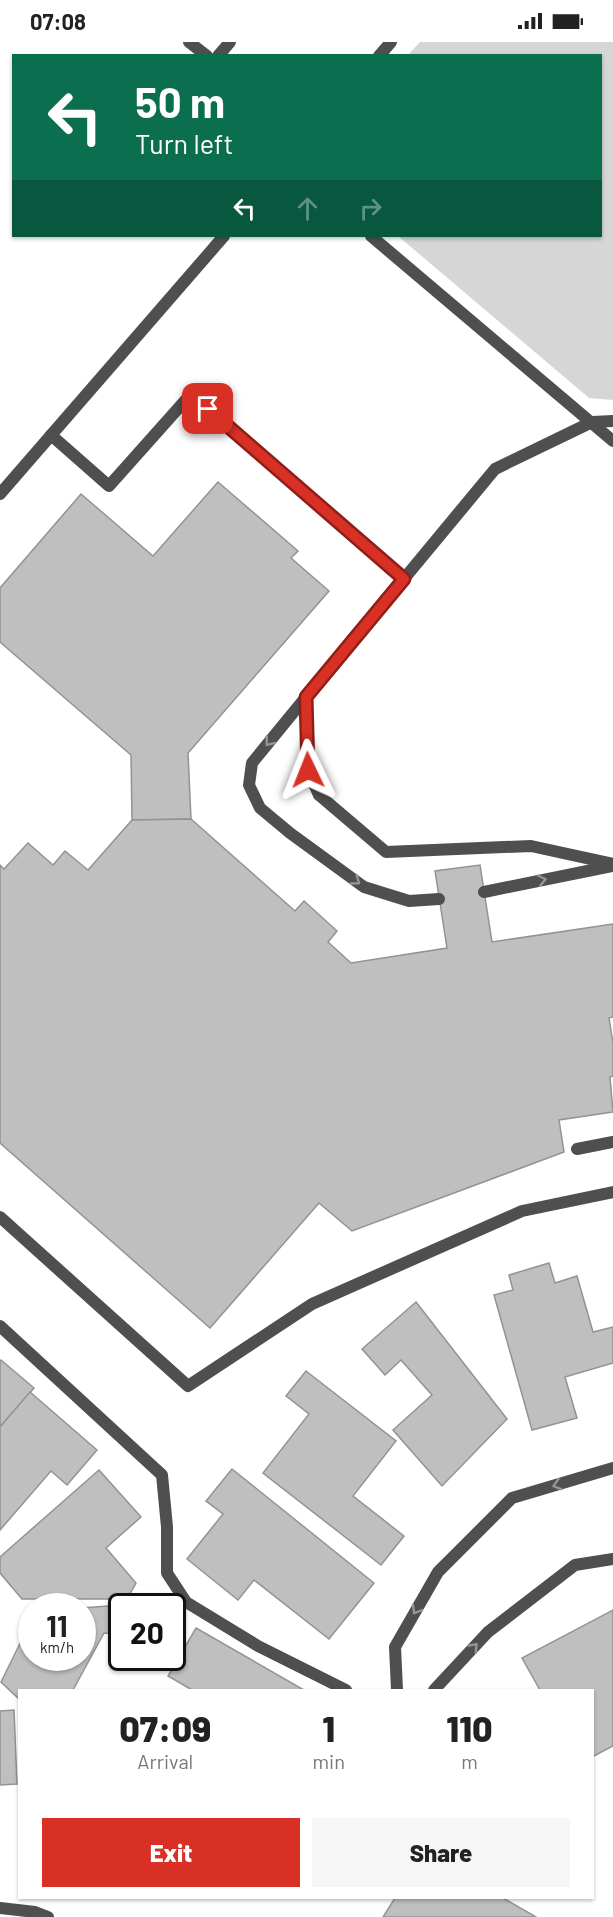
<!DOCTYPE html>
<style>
:root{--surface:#fff;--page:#f6f6f6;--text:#222;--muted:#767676;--accent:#d93025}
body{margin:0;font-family:Barlow,sans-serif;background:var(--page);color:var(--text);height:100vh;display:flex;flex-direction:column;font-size:22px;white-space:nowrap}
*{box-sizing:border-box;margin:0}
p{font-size:20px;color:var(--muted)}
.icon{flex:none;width:33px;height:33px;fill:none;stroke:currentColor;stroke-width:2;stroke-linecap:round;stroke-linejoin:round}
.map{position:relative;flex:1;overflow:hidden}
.side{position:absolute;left:18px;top:1647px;width:576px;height:210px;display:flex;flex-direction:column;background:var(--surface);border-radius:0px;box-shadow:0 2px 4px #0004}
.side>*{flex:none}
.hud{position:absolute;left:12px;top:12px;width:590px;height:183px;border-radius:0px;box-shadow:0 2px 4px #0004;background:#0b6e4f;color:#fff;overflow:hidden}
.speed{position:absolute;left:18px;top:1551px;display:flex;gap:12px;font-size:30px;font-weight:700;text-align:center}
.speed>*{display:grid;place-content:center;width:78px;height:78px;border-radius:50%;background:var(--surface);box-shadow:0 2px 4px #0004;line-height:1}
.speed small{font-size:15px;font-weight:400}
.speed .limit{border:3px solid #111;border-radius:9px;background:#fff;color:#111}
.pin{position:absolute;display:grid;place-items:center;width:51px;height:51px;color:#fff;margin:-26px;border-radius:12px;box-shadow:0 3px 9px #0006}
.me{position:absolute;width:66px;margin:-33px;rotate:358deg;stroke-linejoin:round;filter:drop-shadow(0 0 4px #0008)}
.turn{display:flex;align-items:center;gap:21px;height:126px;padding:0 24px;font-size:27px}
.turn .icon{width:78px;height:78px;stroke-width:2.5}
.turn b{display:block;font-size:42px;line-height:51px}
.lanes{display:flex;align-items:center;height:57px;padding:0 24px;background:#0003;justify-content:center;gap:30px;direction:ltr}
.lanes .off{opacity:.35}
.eta{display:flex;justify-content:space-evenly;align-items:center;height:102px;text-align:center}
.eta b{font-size:36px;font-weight:800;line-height:42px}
.primary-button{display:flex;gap:12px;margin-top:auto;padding:12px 24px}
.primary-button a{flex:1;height:69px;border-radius:0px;background:var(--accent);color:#fff;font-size:24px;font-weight:800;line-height:69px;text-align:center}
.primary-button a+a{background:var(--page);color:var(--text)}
.status{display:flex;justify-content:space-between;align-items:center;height:42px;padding:0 30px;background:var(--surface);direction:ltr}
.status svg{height:16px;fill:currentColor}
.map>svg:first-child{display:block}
</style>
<div class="status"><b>07:08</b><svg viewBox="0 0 49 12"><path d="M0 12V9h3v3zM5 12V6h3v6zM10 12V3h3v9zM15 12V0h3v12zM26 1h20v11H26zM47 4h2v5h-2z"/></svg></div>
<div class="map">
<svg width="613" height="1875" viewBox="0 0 613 1875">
<rect width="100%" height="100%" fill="#fff"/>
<!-- green -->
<polygon fill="#d6d6d6" points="420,0 613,0 613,358 589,356 398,194 600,194 600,14 408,13"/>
<!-- building -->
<g fill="#bfbfbf" stroke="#939393" stroke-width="1.5">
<polygon points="218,440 298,509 291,516 329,549 188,711 191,777 132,778 131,713 0,600 0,546 81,452 153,514"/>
<polygon points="191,777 295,869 304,859 337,889 328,900 351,921 447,906 435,829 480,823 492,900 613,882 613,975 609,976 613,1001 613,1034 610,1035 613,1070 559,1078 564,1110 352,1189 319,1161 210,1286 0,1101 0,823 4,827 28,801 53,823 65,809 88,828 132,778"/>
<polygon points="549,1221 555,1241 577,1234 593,1290 613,1285 613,1321 565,1335 577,1376 532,1388 494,1253 513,1248 509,1233"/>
<polygon points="416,1260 507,1377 442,1444 393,1388 432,1353 401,1318 385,1333 362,1307"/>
<polygon points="1,1318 34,1346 0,1385 0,1319"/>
<polygon points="306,1329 396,1399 353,1454 404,1494 381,1523 263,1431 309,1372 286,1354"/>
<polygon points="30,1350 97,1408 67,1443 51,1429 0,1488 0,1385"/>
<polygon points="232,1427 374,1541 329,1597 254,1538 238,1558 187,1517 223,1472 206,1459"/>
<polygon points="99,1428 141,1475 106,1506 136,1541 127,1557 22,1557 0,1531 0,1515"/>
<polygon points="133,1562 133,1564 122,1564 122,1592 104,1591 73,1648 20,1648 20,1658 1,1640 32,1577 32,1616 82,1616 82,1566"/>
<polygon points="613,1568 613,1704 592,1715 592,1648 540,1648 522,1616"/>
<polygon points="196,1586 304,1648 192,1648 168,1634"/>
<polygon points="14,1668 17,1742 0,1743 0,1669"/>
<polygon points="395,1856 503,1856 536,1875 383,1875"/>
</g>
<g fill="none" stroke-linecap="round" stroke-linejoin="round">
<!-- service -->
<g stroke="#4f4f4f" stroke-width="12">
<polyline points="189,0 207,14"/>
<polyline points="218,14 230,0"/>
<polyline points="379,14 391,0"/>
<polyline points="371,194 613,399"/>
<polyline points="613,379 592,380 495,427 306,655 308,728 319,753 386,810 531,804 613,822"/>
<polyline points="51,393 109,444 191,352 404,537"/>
<polyline points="0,452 224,194"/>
<polyline points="306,655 252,721 249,743 260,766 290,791 364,845 409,859 439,857"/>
<polyline points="484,850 612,824"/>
<polyline points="577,1107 613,1100"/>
<polyline points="0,1175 188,1344 312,1262 522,1169 613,1150"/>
<polyline points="0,1284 162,1433 167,1485 167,1531 186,1560 258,1604 346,1648"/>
</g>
<!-- minor -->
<g stroke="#4f4f4f" stroke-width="12">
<polyline points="397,1648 395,1605 438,1530 512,1456 613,1426"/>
<polyline points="434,1648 488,1590 575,1523 613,1517"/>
<polyline points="0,1866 35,1870 48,1875"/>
</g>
</g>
<!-- one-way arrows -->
<defs><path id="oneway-chevron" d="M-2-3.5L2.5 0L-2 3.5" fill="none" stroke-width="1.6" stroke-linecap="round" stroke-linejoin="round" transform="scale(1.5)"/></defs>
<g stroke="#959595">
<use href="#oneway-chevron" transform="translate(269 700) rotate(129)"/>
<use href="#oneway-chevron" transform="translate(542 838) rotate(-12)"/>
<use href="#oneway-chevron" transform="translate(356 839) rotate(36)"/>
<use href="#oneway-chevron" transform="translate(557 1443) rotate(164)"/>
<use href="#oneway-chevron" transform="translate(416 1568) rotate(120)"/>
<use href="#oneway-chevron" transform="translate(474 1605) rotate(-47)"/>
</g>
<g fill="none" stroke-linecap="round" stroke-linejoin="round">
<!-- route casing -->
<g stroke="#8d1f18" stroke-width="15">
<polyline id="route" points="208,367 404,537 306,655 308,728"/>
</g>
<!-- route -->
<use href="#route" stroke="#d93025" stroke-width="10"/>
</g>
</svg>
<div class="speed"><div>11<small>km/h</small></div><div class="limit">20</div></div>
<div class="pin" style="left:208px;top:367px;background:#d93025"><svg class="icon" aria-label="arrive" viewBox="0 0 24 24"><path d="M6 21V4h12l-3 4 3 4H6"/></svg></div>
<svg class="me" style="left:308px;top:728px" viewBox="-20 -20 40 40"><path d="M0-17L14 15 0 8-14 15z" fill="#d93025" stroke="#fff" stroke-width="4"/></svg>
<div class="hud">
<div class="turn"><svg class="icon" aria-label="left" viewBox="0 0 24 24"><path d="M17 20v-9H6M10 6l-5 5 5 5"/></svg><div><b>50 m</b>Turn left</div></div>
<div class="lanes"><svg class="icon" aria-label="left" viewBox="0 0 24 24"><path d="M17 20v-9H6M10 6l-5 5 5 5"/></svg><svg class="icon off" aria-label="ahead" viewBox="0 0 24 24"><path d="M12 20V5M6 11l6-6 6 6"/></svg><svg class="icon off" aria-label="right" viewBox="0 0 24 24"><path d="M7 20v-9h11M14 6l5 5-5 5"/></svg></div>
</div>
<section class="side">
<div class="eta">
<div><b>07:09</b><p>Arrival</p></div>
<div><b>1</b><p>min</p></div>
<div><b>110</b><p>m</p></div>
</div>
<div class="primary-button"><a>Exit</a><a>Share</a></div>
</section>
</div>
